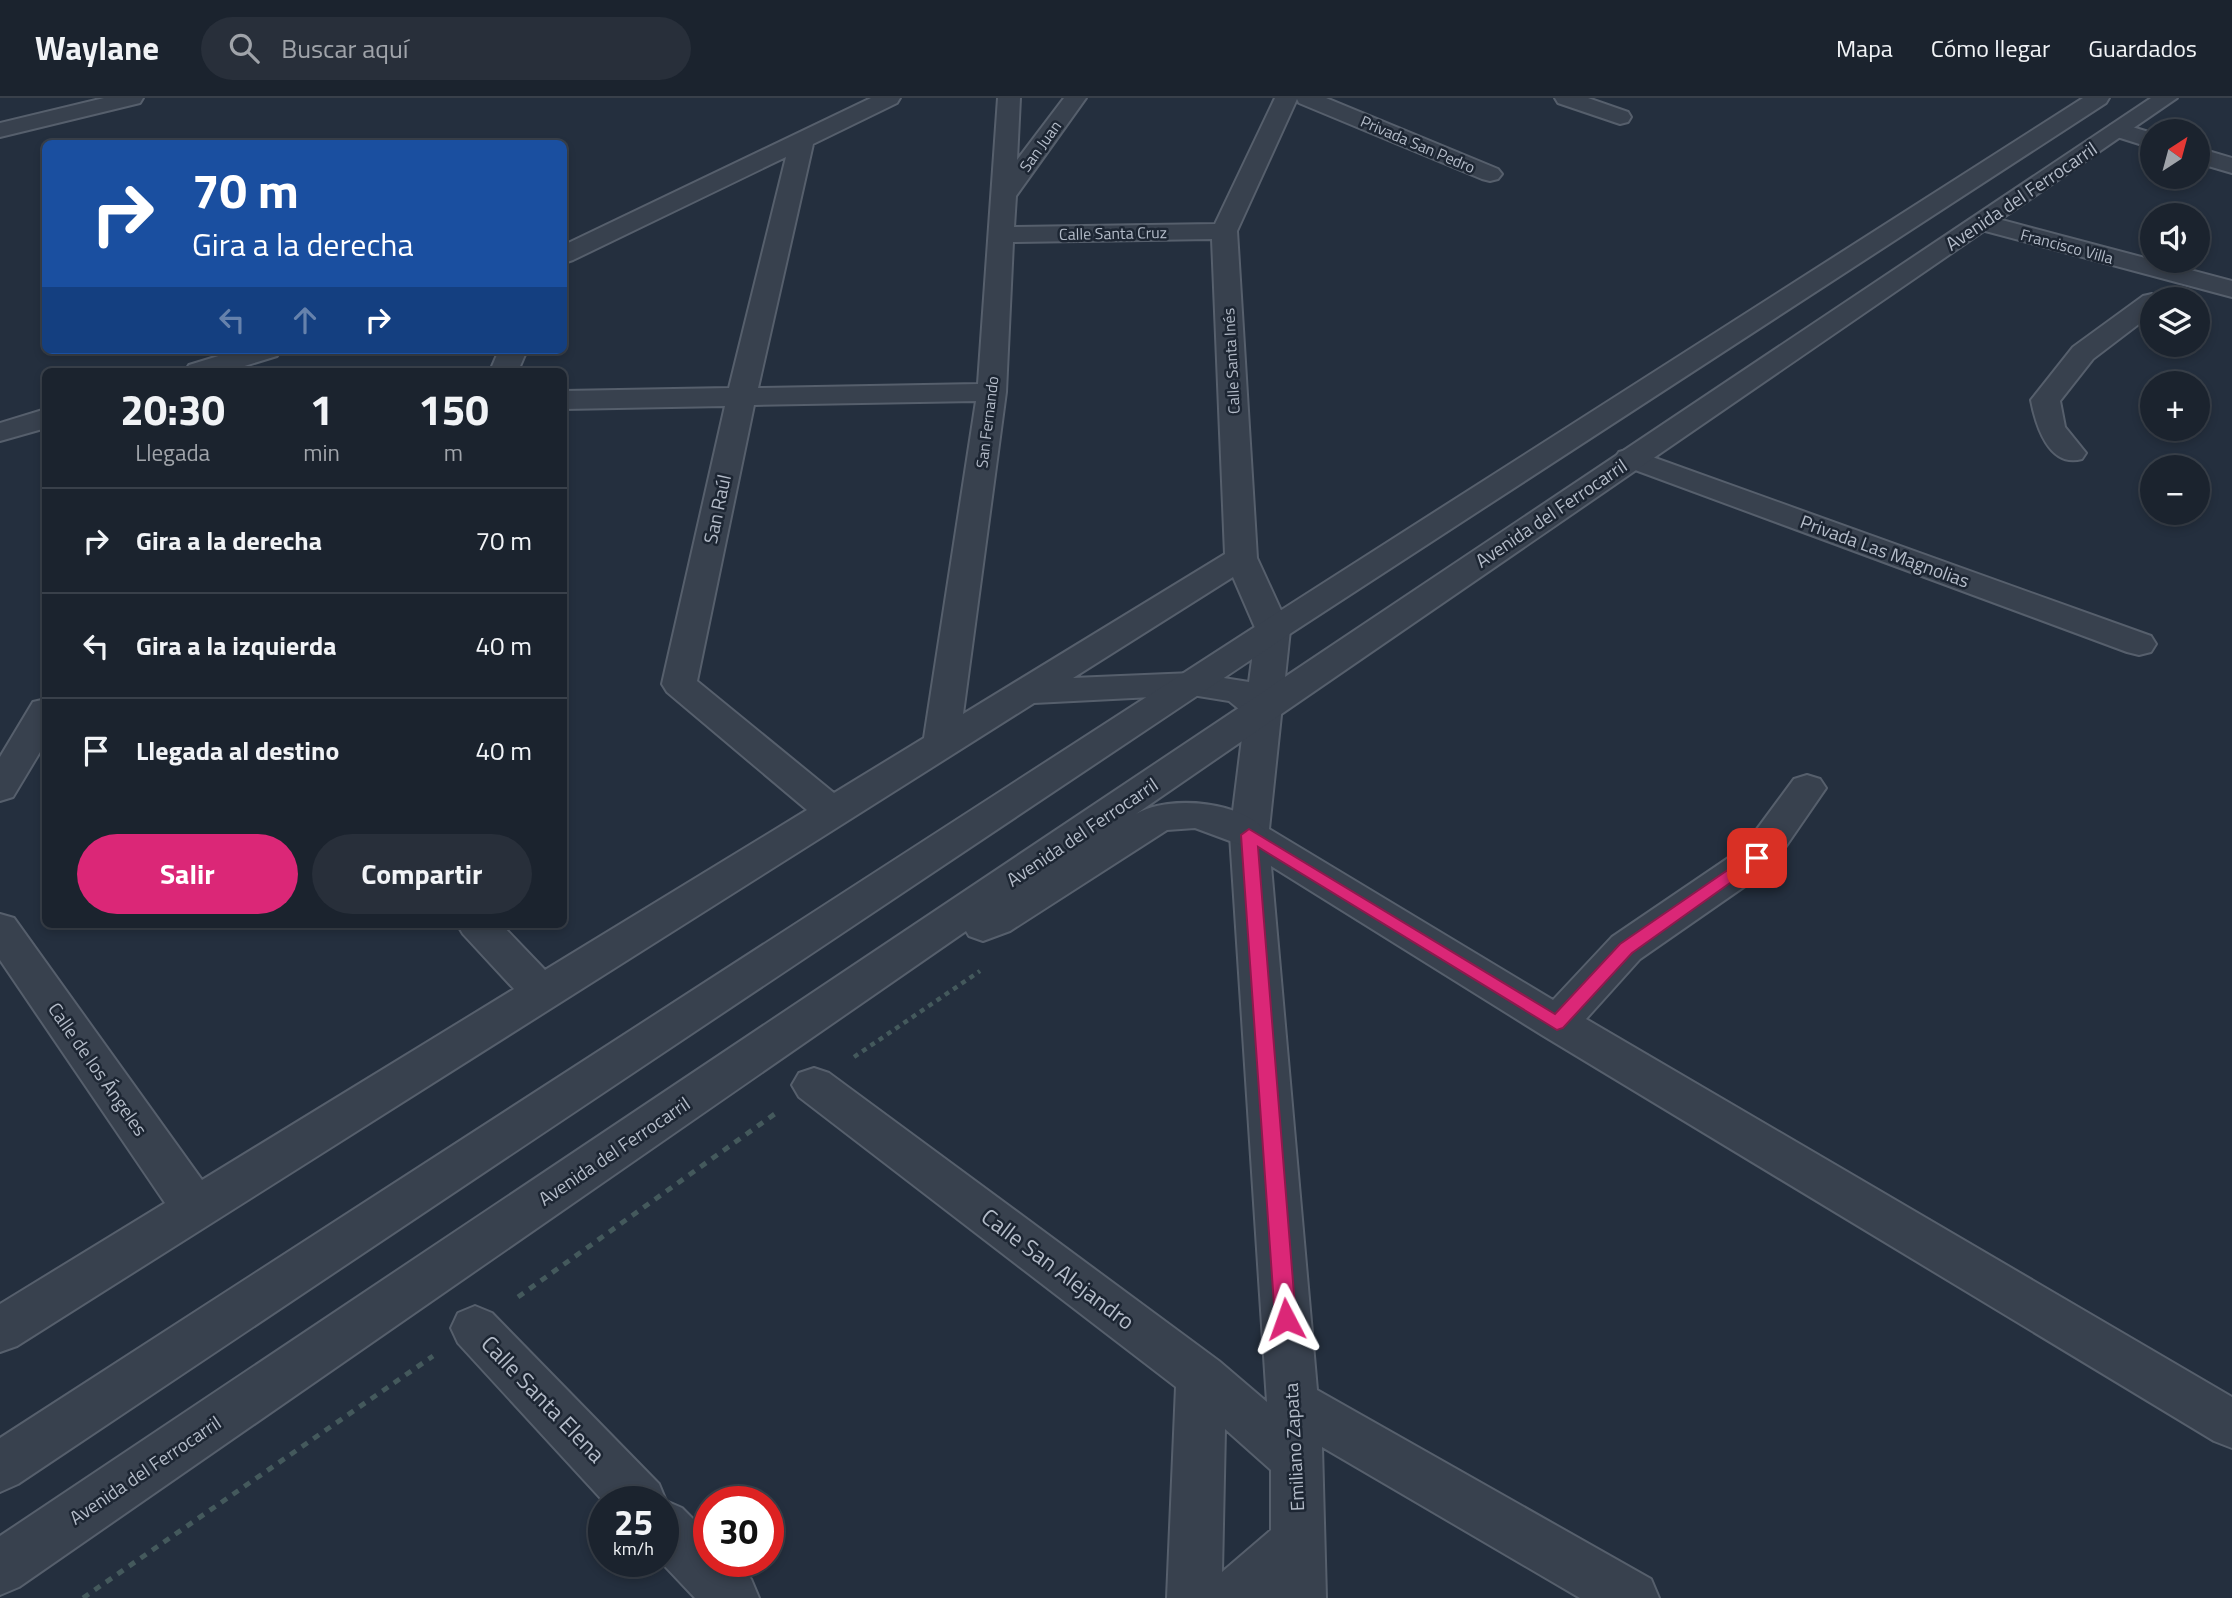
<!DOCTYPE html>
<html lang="es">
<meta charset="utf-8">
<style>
:root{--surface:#1b232e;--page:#282f3a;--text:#f1f3f6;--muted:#a0a4aa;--line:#39404a;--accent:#db2777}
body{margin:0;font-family:"Titillium Web",sans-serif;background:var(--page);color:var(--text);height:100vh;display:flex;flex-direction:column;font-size:26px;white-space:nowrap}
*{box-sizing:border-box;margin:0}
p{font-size:23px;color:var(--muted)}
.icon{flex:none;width:38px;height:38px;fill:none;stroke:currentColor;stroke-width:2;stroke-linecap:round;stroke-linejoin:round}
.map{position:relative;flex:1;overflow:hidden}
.side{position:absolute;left:42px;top:270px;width:525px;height:560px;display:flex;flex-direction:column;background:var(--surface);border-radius:10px;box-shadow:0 4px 10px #0003,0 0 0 2px var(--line)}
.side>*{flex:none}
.guide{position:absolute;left:42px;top:42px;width:525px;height:214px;border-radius:10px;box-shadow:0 4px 10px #0003,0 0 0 2px var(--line);background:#1a4fa0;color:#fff;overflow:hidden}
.needle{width:46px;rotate:36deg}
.tools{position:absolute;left:2140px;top:21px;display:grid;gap:14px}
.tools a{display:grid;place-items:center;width:70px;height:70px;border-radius:50%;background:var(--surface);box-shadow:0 4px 10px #0003,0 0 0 2px var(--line);font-size:35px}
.speed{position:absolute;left:588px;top:1388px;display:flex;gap:14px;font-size:35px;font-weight:700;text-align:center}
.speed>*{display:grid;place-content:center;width:91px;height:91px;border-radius:50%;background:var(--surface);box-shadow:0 4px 10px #0003,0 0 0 2px var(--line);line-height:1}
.speed small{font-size:18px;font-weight:400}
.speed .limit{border:10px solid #d22;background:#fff;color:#111}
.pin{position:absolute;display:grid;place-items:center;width:60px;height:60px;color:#fff;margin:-30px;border-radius:14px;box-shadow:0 4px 10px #0006}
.me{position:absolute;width:77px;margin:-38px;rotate:356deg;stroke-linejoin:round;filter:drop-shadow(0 0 5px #0008)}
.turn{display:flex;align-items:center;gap:24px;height:147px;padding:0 35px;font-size:32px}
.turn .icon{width:91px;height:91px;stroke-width:2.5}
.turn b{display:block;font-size:49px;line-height:60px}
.lanes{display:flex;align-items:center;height:66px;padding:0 35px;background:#0003;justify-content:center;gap:35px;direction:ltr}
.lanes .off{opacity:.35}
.eta{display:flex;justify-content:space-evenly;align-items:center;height:119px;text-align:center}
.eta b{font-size:42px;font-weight:700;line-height:49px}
.primary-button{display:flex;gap:14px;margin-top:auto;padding:14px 35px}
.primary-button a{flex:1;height:80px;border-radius:42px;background:var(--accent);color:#fff;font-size:28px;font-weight:700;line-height:80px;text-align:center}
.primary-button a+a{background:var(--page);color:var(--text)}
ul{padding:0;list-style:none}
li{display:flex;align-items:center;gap:21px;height:105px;padding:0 35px;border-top:2px solid var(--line)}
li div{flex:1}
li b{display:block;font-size:26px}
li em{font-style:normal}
header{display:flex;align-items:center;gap:42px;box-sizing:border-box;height:98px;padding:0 35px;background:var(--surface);border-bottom:2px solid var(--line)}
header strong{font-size:33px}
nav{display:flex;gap:38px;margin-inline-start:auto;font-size:24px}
.search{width:490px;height:63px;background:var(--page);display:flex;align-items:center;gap:18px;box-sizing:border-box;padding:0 24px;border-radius:38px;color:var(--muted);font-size:26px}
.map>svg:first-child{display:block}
</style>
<header>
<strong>Waylane</strong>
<div class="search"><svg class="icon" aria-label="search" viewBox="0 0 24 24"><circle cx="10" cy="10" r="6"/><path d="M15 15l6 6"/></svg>Buscar aquí</div>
<nav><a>Mapa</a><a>Cómo llegar</a><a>Guardados</a></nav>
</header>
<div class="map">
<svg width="2232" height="1500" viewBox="0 0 2232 1500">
<rect width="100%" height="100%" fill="#242f3e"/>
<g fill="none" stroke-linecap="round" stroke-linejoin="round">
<!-- minor casing -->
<g stroke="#565f6c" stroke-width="4">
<g id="minor">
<polygon points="104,0 143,0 140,5 0,39 0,25"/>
<path d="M871 0H900L897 5 813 46 758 290 978 286 998 0H1020L1017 62 1064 0H1086L1016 98 1014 129 1215 126 1275 0H1326L1498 71 1502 76 1498 81 1490 83 1482 81 1299 5 1297 1 1237 133 1257 460 1290 532 1269 731 1553 902 1612 839 1743 750 1794 681 1807 677 1820 681 1826 690 1771 770 1640 861 1586 921 2232 1299V1350L2214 1343 1542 937 1271 768 1317 1292 1651 1481 1659 1500H1580L1322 1349 1326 1500H1167L1176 1289 799 999 792 987 799 975 814 970 829 975 1219 1263 1267 1304 1230 737 1245 616 1229 603 1192 597 1034 605 17 1248 0 1254V1206L165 1105 0 862V816L14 820 202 1082 514 891 463 836 457 826H501L545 872 807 712 667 594 662 586 725 308 564 311V293L729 290 786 59 573 162 564 165V147ZM1212 141 1225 456 963 616 1006 294 1013 144ZM976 303 924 640 834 695 697 583 754 307ZM1233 479 1256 532 1249 584 1192 575 1073 580ZM1225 1331 1271 1372V1432L1222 1474Z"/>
<polygon points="1555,0 1588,0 1628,14 1631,19 1628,24 1620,26 1558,5"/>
<polygon points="2119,25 2152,35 2152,50 2111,37 2107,32 2111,27"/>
<polygon points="2198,50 2232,60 2232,75 2198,65"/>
<polygon points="1983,117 2232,183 2232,199 1974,130 1970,125 1974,120"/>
<path d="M2152 196 2163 201H2152V216L2093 261 2060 303 2065 329 2086 355 2082 361C2049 370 2036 328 2031 302L2073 249 2143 198Z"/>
<polygon points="238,252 281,252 277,258 228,273 185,273 189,267"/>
<polygon points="499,252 527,252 518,273 490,273"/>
<polygon points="46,311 46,330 0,343 0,325"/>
<polygon points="1630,351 2151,538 2156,546 2151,554 2139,557 2127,554 1619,366 1615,360 1619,354"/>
<polygon points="46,601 46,644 13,699 0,703 0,659 33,604"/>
<polygon points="475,1208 492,1215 659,1386 666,1403 682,1410 709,1437 709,1463 734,1463 751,1481 759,1500 695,1500 660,1463 663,1463 663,1404 604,1404 458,1245 451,1230 458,1215"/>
</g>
</g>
<!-- tertiary casing -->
<g stroke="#565f6c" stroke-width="4">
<g id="tertiary">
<polygon points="2083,0 2109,0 2106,5 1285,539 18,1386 0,1394 0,1340 1261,525"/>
<path d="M2151 0H2177L1136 716C1168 696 1248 703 1268 737L1263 746 1249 750 1195 730 1167 732 1010 833 983 843 969 838 966 833 19 1489 0 1497V1438Z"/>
</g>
</g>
<!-- path-far1 -->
<polyline stroke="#44595c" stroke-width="4.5" stroke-dasharray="5 5" stroke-linecap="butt" points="854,959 980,873"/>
<!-- path -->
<g stroke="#44595c" stroke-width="5" stroke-dasharray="7 7" stroke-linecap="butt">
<polyline points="518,1199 776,1015"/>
<polyline points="83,1500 433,1258"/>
</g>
<!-- minor -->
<use href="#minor" fill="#38414e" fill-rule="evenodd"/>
<!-- tertiary -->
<use href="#tertiary" fill="#38414e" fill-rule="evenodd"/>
</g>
<!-- route -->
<polygon fill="#db2777" stroke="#8e194d" stroke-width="2" points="1249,731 1555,916 1620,846 1751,756 1762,756 1765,760 1632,855 1563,930 1557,932 1258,749 1296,1221 1293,1228 1286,1230 1278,1228 1275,1221 1241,737"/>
<g text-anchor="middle" stroke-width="5" stroke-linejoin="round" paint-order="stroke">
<!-- far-street labels -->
<g font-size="16" fill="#b4bcc9" stroke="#1d2633">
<text transform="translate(1418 46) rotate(23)" y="6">Privada San Pedro</text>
<text transform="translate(1040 48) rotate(-54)" y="6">San Juan</text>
<text transform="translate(1113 135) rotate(-1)" y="6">Calle Santa Cruz</text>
<text transform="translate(2067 148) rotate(15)" y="6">Francisco Villa</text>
<text transform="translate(1231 263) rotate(-93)" y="6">Calle Santa Inés</text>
<text transform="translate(987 324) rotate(-83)" y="6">San Fernando</text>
</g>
<!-- street labels -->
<g font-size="19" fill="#b4bcc9" stroke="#1d2633">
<text transform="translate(2021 98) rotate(-34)" y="7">Avenida del Ferrocarril</text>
<text transform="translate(717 411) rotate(-78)" y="7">San Raúl</text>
<text transform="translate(1551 415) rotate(-34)" y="7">Avenida del Ferrocarril</text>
<text transform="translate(1885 453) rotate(20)" y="7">Privada Las Magnolias</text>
<text transform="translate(1082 734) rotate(-34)" y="7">Avenida del Ferrocarril</text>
<text transform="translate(98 971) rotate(55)" y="7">Calle de los Ángeles</text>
<text transform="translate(614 1053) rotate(-34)" y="7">Avenida del Ferrocarril</text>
<text transform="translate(1294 1349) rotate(-93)" y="7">Emiliano Zapata</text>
<text transform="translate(145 1372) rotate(-34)" y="7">Avenida del Ferrocarril</text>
</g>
<!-- near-street labels -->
<g font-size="23" fill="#b4bcc9" stroke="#1d2633">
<text transform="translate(1058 1171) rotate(37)" y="8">Calle San Alejandro</text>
<text transform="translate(543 1301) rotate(46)" y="8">Calle Santa Elena</text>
</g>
</g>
</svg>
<div class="tools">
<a><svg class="needle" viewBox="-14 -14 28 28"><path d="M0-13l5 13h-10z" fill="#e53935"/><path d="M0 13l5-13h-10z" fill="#a0a4aa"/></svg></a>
<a><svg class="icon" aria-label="sound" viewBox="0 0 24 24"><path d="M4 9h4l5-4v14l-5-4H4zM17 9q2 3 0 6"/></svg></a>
<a><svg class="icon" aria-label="layers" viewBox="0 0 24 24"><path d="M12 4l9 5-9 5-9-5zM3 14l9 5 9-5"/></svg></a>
<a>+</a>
<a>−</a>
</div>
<div class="speed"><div>25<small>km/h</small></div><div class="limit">30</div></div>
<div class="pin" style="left:1757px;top:760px;background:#d93025"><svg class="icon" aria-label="arrive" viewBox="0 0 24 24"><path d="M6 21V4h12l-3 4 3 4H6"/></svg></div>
<svg class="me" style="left:1286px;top:1221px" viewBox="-20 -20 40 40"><path d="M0-17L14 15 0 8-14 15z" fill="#db2777" stroke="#fff" stroke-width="4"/></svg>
<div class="guide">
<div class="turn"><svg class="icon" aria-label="right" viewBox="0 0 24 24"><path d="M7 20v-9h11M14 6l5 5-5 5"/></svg><div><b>70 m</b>Gira a la derecha</div></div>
<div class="lanes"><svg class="icon off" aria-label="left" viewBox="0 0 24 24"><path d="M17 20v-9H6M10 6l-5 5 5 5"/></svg><svg class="icon off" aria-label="ahead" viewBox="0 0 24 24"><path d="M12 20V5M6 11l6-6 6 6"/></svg><svg class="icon" aria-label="right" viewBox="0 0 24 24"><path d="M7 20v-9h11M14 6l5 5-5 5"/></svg></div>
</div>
<section class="side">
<div class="eta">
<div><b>20:30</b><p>Llegada</p></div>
<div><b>1</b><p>min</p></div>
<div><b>150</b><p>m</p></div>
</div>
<ul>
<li><svg class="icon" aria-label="right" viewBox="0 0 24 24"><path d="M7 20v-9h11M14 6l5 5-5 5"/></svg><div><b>Gira a la derecha</b></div><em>70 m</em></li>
<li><svg class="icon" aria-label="left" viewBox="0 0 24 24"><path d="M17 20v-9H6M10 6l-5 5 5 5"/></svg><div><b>Gira a la izquierda</b></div><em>40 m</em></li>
<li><svg class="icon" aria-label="arrive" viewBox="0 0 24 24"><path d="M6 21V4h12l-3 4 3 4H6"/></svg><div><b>Llegada al destino</b></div><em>40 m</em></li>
</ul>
<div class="primary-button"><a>Salir</a><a>Compartir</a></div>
</section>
</div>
